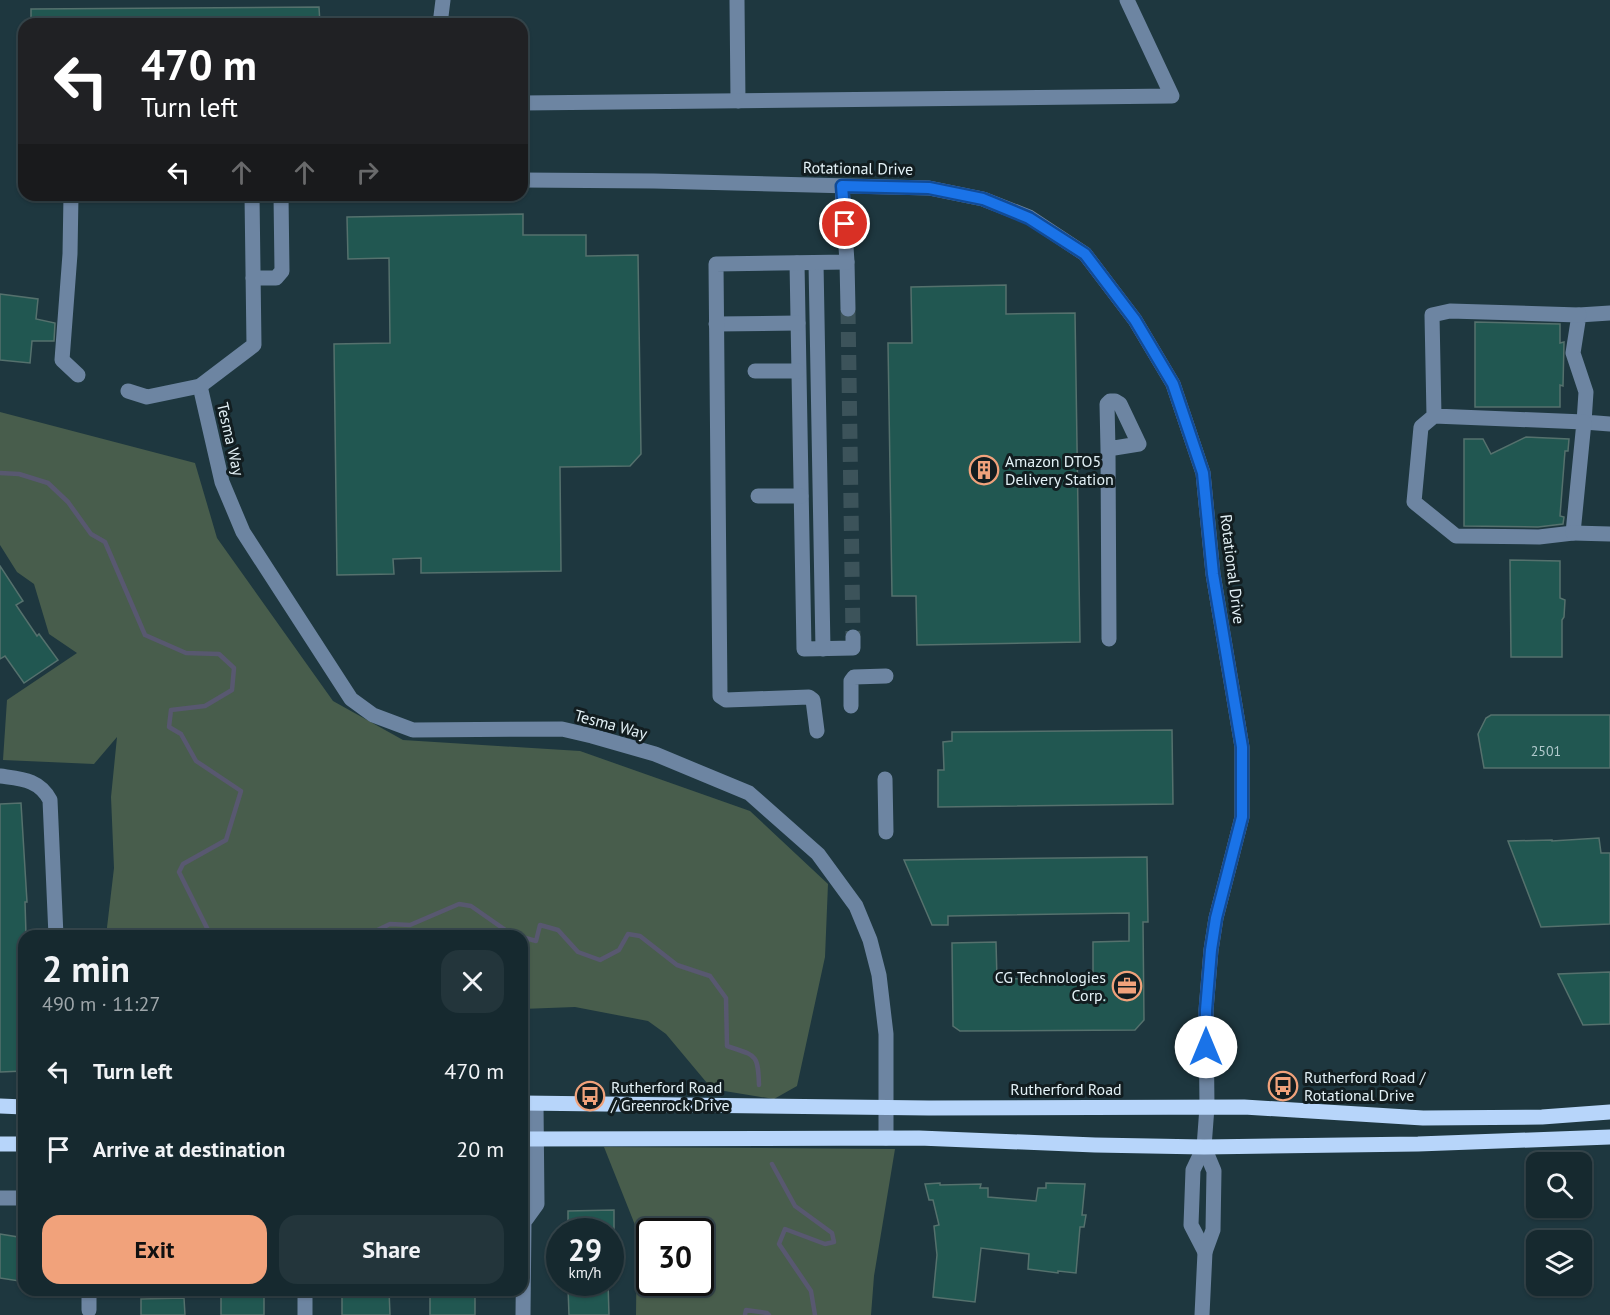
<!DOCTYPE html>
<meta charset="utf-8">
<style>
:root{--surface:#16292f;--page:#23353b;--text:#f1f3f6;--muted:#9ea6aa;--line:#35454b;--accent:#f1a27b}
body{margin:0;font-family:"PT Sans",sans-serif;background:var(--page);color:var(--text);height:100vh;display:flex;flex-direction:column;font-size:22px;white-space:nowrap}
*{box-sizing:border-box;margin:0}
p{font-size:20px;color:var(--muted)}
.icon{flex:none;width:33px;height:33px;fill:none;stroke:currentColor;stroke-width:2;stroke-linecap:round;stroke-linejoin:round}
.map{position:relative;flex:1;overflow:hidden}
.side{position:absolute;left:18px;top:930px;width:510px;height:366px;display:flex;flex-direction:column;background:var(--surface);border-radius:18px;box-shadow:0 2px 4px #0004,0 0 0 2px var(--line)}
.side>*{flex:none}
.guide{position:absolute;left:18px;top:18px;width:510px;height:183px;border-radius:18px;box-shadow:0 2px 4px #0004,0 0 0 2px var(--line);background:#202124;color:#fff;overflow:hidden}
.fabs{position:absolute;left:1526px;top:1152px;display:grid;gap:12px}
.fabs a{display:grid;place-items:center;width:66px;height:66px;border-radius:12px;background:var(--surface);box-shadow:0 2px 4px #0004,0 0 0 2px var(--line);font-size:30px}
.speed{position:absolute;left:546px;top:1218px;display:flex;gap:12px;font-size:30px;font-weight:700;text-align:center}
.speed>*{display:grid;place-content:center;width:78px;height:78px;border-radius:50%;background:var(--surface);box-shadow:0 2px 4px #0004,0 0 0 2px var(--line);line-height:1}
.speed small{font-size:15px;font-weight:400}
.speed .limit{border:3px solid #111;border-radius:9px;background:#fff;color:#111}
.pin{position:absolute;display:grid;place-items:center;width:51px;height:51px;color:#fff;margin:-26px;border:3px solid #fff;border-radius:50%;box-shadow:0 2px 6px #0007}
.me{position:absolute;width:66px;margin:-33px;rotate:0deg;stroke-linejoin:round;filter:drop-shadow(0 0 4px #0008)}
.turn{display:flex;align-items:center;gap:21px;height:126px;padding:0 24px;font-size:27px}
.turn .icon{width:78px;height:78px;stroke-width:2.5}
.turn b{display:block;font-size:42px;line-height:51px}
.lanes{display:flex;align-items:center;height:57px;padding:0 24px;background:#0003;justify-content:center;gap:30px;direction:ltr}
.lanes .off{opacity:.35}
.round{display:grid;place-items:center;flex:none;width:63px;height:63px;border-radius:18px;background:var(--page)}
.headline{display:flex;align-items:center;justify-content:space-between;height:102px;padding:0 24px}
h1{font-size:36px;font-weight:700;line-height:45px}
.action{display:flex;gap:12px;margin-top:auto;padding:12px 24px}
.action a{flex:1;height:69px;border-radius:18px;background:var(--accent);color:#111;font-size:24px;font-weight:700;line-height:69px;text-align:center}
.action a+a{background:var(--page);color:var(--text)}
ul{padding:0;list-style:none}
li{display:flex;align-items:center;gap:18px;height:78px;padding:0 24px}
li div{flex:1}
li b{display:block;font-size:22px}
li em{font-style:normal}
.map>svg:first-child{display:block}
</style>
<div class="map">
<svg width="1610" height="1315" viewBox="0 0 1610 1315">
<rect width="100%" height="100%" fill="#1e373f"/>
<!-- green -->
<g fill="#485d4c" fill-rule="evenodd">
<polygon points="0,412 195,463 217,538 333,701 403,740 580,751 750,811 828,884 825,957 797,1086 774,1099 712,1089 666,1034 648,1021 575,1007 522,1009 522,936 106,936 114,868 111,797 117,737 94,764 3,760 7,700 77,653 49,634 34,584 17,572 0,545"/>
<path d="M604 1147 895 1149 874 1276 871 1315H636L637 1230ZM650 1232H700V1282H650Z"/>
</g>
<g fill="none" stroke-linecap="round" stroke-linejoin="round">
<!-- stream -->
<g stroke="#585870" stroke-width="4.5">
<polyline points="0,473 19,474 48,483 68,502 91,534 105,542 145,635 186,653 219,654 234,668 232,690 205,706 171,710 169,727 181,734 196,761 241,791 226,840 183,864 179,872 211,936"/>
<polyline points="365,936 390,924 410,925 459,904 471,906 511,934 519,936"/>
<path d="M522 937 536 941 540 925 558 930 578 952 600 960 619 950 628 934 640 936 677 965 710 976 726 998 727 1046C756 1056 758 1053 759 1085"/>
<polyline points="772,1164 795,1206 832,1233 834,1242 825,1244 785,1229 779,1244 811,1291 815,1315"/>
<polyline points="745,1315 746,1310 767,1313 769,1315"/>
</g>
</g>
<!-- building -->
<g fill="#215751" stroke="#55716d" stroke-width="1.5">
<polygon points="319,7 320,24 31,24 31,9"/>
<polygon points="523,214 523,235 586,235 586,256 638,255 641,454 630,466 560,467 561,571 421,573 421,558 393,559 394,574 337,575 334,344 390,343 389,258 348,259 347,217"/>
<polygon points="1006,285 1006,314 1075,313 1080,642 917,645 916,596 892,596 888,343 912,343 911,287"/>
<polygon points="0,294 38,299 36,319 55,323 54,341 32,341 30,363 0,360"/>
<polygon points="1475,322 1560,324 1560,343 1564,342 1563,386 1560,385 1560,407 1475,407"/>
<polygon points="1526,437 1569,439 1568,451 1565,451 1560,516 1564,517 1563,524 1538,527 1464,526 1464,439 1483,439 1491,454"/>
<polygon points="1510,560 1560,561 1560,598 1565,600 1564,617 1562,620 1562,657 1511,657"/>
<polygon points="0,566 23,601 16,605 37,636 39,634 58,660 24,683 5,656 0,659"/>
<polygon points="1491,715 1610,715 1610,768 1484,768 1478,734 1486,718"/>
<polygon points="1172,730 1173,804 938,807 938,770 944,770 943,742 952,741 952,732"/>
<polygon points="21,803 27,902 25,902 26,935 24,935 24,1071 0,1072 0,804"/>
<polygon points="1599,838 1601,853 1610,853 1610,924 1541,927 1508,841 1552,840 1552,841"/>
<polygon points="1147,857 1148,922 1143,922 1144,1020 1135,1030 960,1031 953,1026 952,943 996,942 997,979 1093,978 1093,942 1129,941 1129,913 948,916 948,925 932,925 904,860"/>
<polygon points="1610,972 1610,1024 1583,1025 1558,974"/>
<polygon points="940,1183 940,1185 981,1184 980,1188 988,1188 988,1197 1036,1201 1038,1188 1046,1188 1046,1183 1085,1184 1082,1215 1086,1215 1084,1227 1080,1227 1076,1273 1058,1271 1058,1273 1028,1269 1029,1254 981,1248 975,1302 933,1297 937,1255 934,1226 939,1225 933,1200 929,1200 925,1184"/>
<polygon points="614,1210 614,1232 568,1232 568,1211"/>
<polygon points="0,1234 24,1238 24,1276 20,1275 19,1281 0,1278"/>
<polygon points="570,1282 608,1282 609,1315 569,1315 568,1287 570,1287"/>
<polygon points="389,1290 390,1315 342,1315 342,1291"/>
<rect x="430" y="1290" width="45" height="25"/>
<polygon points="264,1296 264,1315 221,1315 221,1297"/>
<polygon points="184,1298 185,1315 141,1315 141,1299"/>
</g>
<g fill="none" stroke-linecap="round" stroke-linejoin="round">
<!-- minor-tunnel -->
<polyline stroke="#3c535a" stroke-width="15" stroke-dasharray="15 8" stroke-linecap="butt" points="848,309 853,637"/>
<!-- minor -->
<g stroke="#6d85a2" stroke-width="15">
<polyline points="737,0 738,101"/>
<polyline points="440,24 443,0"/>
<polyline points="522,103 1172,96 1127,0"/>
<polyline points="522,180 654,181 929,188 983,199 1029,217 1085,254 1135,320 1173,384 1203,473 1213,574 1242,747 1242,817 1216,918 1211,950 1206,1010 1207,1107 1204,1147 1193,1170 1191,1225 1205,1252"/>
<polyline points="71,195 70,254 62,360 78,375"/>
<polyline points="847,262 848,309"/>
<polyline points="797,263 804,649 853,648 853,637"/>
<polyline points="816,263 823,649"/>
<polyline points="253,278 276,278 282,271 281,195"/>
<polyline points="1610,313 1579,315 1573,353 1586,392 1584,422 1610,424"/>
<polyline points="716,324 798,323"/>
<polyline points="755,371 798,371"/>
<polyline points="200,386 222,482 243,532 351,699 373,715 413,730 562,729 592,736 655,754 749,793 818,854 856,906 870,940 879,975 886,1034 886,1138"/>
<polyline points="128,391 147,397 200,386 254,345 252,195"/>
<polyline points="1434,416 1421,427 1414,502 1456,536 1539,537 1573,533 1584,422 1434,416 1432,315 1450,311 1579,315"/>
<polyline points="1108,449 1107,404 1110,401 1115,401 1120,404 1139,444 1108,449 1109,639"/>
<polyline points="758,496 801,496"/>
<polyline points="1573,533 1610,534"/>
<polyline points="851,706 851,681 854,677 886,676"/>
<polyline points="817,731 813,700 809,697 726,700 720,696 716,264 847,262 842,186"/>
<path d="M0 776C21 779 39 779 50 800L56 936"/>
<polyline points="885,779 886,832"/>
<polyline points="0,1198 24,1198"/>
<polyline points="305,1290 305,1315"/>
<polyline points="89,1310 89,1290"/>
<polyline points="523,1315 524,1222 537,1204 536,1104"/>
<polyline points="1202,1315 1205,1252 1213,1230 1214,1171 1204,1147"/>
</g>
<!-- major -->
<g stroke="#b7d5fa" stroke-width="15">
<polyline points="522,1103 929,1108 1244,1107 1423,1118 1542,1117 1610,1112"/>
<polyline points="0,1106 24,1107"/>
<polyline points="522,1139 919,1138 1095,1145 1204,1147 1418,1144 1610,1137"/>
<polyline points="0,1144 24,1144"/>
</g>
</g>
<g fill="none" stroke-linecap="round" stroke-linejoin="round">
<!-- route casing -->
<g stroke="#114b97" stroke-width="15">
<polyline id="route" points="845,224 842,186 929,188 983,199 1029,218 1085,254 1135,320 1173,384 1203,473 1213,574 1242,747 1242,817 1216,918 1211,950 1206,1010 1206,1047"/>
</g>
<!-- route -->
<use href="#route" stroke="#1a73e8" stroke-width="10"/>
</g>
<!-- icons -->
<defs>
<g id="building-ring" transform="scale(1.5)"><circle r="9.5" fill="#121d20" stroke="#f1a27b" stroke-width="1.5"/><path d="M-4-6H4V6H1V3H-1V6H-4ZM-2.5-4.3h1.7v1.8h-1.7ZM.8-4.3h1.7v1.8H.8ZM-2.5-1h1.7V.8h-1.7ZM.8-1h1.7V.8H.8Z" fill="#f1a27b"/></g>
<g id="office-ring" transform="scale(1.5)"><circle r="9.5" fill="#121d20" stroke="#f1a27b" stroke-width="1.5"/><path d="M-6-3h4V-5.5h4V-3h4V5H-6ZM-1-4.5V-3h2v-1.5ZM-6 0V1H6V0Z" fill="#f1a27b"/></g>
<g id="bus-ring" transform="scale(1.5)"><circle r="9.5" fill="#121d20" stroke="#f1a27b" stroke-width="1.5"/><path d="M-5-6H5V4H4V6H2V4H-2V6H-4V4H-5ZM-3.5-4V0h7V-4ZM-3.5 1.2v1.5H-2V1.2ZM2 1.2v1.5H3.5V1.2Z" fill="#f1a27b"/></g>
</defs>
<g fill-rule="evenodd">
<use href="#building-ring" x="984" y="470"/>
<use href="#office-ring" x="1127" y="986"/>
<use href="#bus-ring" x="1283" y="1086"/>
<use href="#bus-ring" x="590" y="1096"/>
</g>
<g text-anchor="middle" stroke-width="6" stroke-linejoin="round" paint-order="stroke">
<!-- number labels -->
<g font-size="14" fill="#b2cacd">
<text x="1546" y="756">2501</text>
</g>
<!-- street labels -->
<g font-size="16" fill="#e3f1f6" stroke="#121d20">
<text transform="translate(858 168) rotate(1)" y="6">Rotational Drive</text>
<text transform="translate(231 439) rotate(77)" y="6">Tesma Way</text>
<text transform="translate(1233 569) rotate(83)" y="6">Rotational Drive</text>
<text transform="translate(611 724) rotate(15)" y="6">Tesma Way</text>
<text x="1066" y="1095">Rutherford Road</text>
</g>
<!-- poi labels -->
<g font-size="16" fill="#e3f1f6" stroke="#121d20" text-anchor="start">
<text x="1005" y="467">Amazon DTO5<tspan x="1005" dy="18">Delivery Station</tspan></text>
<text x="1106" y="983" text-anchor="end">CG Technologies<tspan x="1106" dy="18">Corp.</tspan></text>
<text x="1304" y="1083">Rutherford Road /<tspan x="1304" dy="18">Rotational Drive</tspan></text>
<text x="611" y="1093">Rutherford Road<tspan x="611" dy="18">/ Greenrock Drive</tspan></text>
</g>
</g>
</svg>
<div class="fabs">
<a><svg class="icon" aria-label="search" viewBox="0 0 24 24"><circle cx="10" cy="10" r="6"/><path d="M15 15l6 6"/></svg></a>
<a><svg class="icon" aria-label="layers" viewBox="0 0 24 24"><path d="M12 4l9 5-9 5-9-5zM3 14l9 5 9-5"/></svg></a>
</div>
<div class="speed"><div>29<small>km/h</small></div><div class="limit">30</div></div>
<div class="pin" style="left:845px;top:224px;background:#d93025"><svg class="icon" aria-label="arrive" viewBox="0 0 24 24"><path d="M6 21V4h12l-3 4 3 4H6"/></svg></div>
<svg class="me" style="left:1206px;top:1047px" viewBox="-20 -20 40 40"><circle r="19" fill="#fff"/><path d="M0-13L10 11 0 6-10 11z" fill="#1a73e8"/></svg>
<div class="guide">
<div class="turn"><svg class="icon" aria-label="left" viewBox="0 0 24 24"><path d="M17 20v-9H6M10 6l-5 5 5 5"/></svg><div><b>470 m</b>Turn left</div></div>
<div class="lanes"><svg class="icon" aria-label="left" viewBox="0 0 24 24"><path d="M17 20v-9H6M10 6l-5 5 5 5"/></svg><svg class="icon off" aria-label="ahead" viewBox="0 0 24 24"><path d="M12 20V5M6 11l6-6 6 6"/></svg><svg class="icon off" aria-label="ahead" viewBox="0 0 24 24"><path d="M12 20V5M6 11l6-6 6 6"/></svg><svg class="icon off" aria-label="right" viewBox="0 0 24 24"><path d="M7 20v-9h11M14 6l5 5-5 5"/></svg></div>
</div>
<section class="side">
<div class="headline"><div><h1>2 min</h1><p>490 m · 11:27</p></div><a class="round"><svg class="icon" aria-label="close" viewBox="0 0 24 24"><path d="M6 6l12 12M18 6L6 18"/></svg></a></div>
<ul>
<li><svg class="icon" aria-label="left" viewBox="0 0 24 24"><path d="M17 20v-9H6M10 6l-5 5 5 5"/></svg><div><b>Turn left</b></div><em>470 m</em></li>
<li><svg class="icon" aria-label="arrive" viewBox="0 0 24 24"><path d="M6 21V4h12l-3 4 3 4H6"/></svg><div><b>Arrive at destination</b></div><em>20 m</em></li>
</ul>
<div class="action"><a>Exit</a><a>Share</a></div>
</section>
</div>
